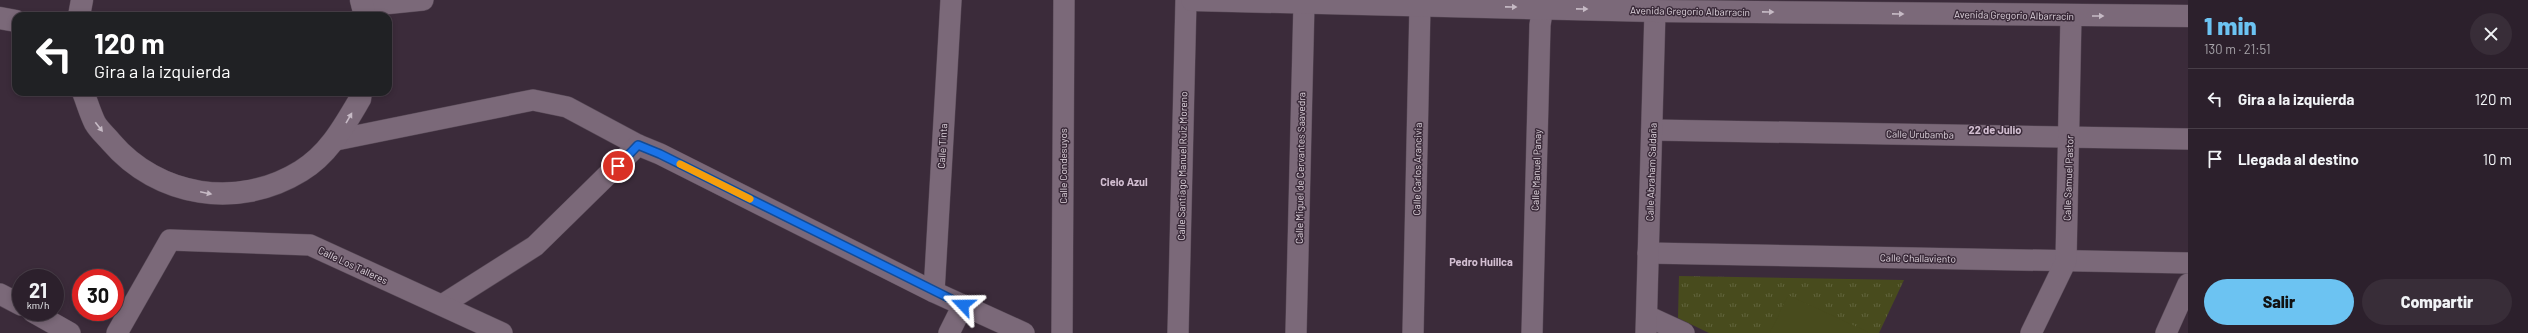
<!DOCTYPE html>
<html lang="es">
<meta charset="utf-8">
<style>
:root{--surface:#2c202c;--page:#382d38;--text:#f1f3f6;--muted:#a6a3a9;--line:#483e48;--accent:#6cc3f2}
body{margin:0;font-family:Barlow,sans-serif;background:var(--page);color:var(--text);height:100vh;display:flex;flex-direction:column;font-size:15px;white-space:nowrap}
*{box-sizing:border-box;margin:0}
p{font-size:13px;color:var(--muted)}
.icon{flex:none;width:22px;height:22px;fill:none;stroke:currentColor;stroke-width:2;stroke-linecap:round;stroke-linejoin:round}
.map{position:relative;flex:1;overflow:hidden}
.side{display:flex;flex-direction:column;background:var(--surface);width:340px}
.side>*{flex:none}
.top-card{position:absolute;left:12px;top:12px;width:380px;height:84px;border-radius:12px;box-shadow:0 2px 6px #0003,0 0 0 1px var(--line);background:#202124;color:#fff;overflow:hidden}
.speed{position:absolute;left:12px;top:269px;display:flex;gap:8px;font-size:20px;font-weight:700;text-align:center}
.speed>*{display:grid;place-content:center;width:52px;height:52px;border-radius:50%;background:var(--surface);box-shadow:0 2px 6px #0003,0 0 0 1px var(--line);line-height:1}
.speed small{font-size:10px;font-weight:400}
.speed .limit{border:6px solid #d22;background:#fff;color:#111}
.pin{position:absolute;display:grid;place-items:center;width:34px;height:34px;color:#fff;margin:-17px;border:2px solid #fff;border-radius:50%;box-shadow:0 1px 4px #0007}
.me{position:absolute;width:44px;margin:-22px;rotate:293deg;stroke-linejoin:round;filter:drop-shadow(0 0 3px #0008)}
.turn{display:flex;align-items:center;gap:14px;height:84px;padding:0 16px;font-size:18px}
.turn .icon{width:52px;height:52px;stroke-width:2.5}
.turn b{display:block;font-size:28px;line-height:34px}
.round{display:grid;place-items:center;flex:none;width:42px;height:42px;border-radius:21px;background:var(--page)}
.headline{display:flex;align-items:center;justify-content:space-between;height:68px;padding:0 16px}
h1{font-size:24px;font-weight:800;line-height:30px;color:var(--accent)}
.primary-button{display:flex;gap:8px;margin-top:auto;padding:8px 16px}
.primary-button a{flex:1;height:46px;border-radius:24px;background:var(--accent);color:#111;font-size:16px;font-weight:800;line-height:46px;text-align:center}
.primary-button a+a{background:var(--page);color:var(--text)}
ul{padding:0;list-style:none}
li{display:flex;align-items:center;gap:12px;height:60px;padding:0 16px;border-top:1px solid var(--line)}
li div{flex:1}
li b{display:block;font-size:15px}
li em{font-style:normal}
main{display:flex;flex:1;min-height:0}
.map>svg:first-child{display:block}
</style>
<main>
<div class="map">
<svg width="2188" height="333" viewBox="0 0 2188 333">
<defs>
<pattern id="park-tufts" width="24" height="20" patternUnits="userSpaceOnUse"><rect width="24" height="20" fill="#484b1d"/><path d="M3 7l-1-3M5 7V3M7 7l1-3M15 17l-1-3M17 17v-4M19 17l1-3" fill="none" stroke="#62643d"/></pattern>
</defs>
<rect width="100%" height="100%" fill="#3b2b3a"/>
<!-- park -->
<polygon fill="url(#park-tufts)" points="1679,276 1904,280 1879,333 1709,333 1678,318"/>
<!-- pitch -->
<polygon fill="#484b1d" points="1788,295 1870,333 1770,333"/>
<g fill="none" stroke-linecap="round" stroke-linejoin="round">
<!-- minor casing -->
<g stroke="#574956" stroke-width="22">
<g id="minor">
<polyline points="364,6 423,0"/>
<polyline points="1652,130 2188,139"/>
<polyline points="336,140 533,100 567,107 638,145 660,154 934,292 1024,333"/>
<polyline points="1648,253 2188,263"/>
<polyline points="934,292 951,0"/>
<polyline points="0,294 21,305"/>
<polyline points="442,305 535,246 638,145"/>
<polyline points="33,312 70,333"/>
<polyline points="1647,316 1684,333"/>
<polyline points="117,333 170,240 310,245 502,333"/>
<polyline points="949,333 963,305"/>
<polyline points="1062,333 1064,0"/>
<polyline points="1178,333 1186,0"/>
<polyline points="1296,333 1304,3"/>
<polyline points="1413,333 1420,5"/>
<polyline points="1532,333 1540,25 1544,0"/>
<polyline points="1646,333 1655,11"/>
<polyline points="2031,333 2066,261 2071,16"/>
<polyline points="2166,333 2188,284"/>
</g>
</g>
<!-- tertiary casing -->
<g stroke="#574956" stroke-width="23">
<g id="tertiary">
<polyline points="1192,0 1655,11 2188,16"/>
<polyline points="0,18 16,21"/>
</g>
</g>
<!-- secondary casing -->
<g stroke="#574956" stroke-width="23">
<g id="secondary">
<polyline points="361,0 365,16"/>
<polyline points="79,16 82,0"/>
<path d="M83 92C87 102 90 113 95 123 99 130 106 136 111 142 158 197 238 210 301 171 329 154 344 126 360 99L361 92"/>
</g>
</g>
<!-- minor -->
<use href="#minor" stroke="#7b6979" stroke-width="21"/>
<!-- tertiary -->
<use href="#tertiary" stroke="#7b6979" stroke-width="22"/>
<!-- secondary -->
<use href="#secondary" stroke="#7b6979" stroke-width="22"/>
</g>
<!-- one-way arrows -->
<defs><path id="oneway-solid" d="M-6-.8H1V-3.2L6.5 0L1 3.2V.8H-6Z"/></defs>
<g fill="#c6bac5">
<use href="#oneway-solid" transform="translate(1511 7) rotate(1)"/>
<use href="#oneway-solid" transform="translate(1582 9) rotate(1)"/>
<use href="#oneway-solid" transform="translate(1768 12) rotate(1)"/>
<use href="#oneway-solid" transform="translate(1898 14) rotate(1)"/>
<use href="#oneway-solid" transform="translate(2098 16)"/>
<use href="#oneway-solid" transform="translate(349 118) rotate(-60)"/>
<use href="#oneway-solid" transform="translate(99 127) rotate(52)"/>
<use href="#oneway-solid" transform="translate(206 193) rotate(12)"/>
</g>
<g fill="none" stroke-linecap="round" stroke-linejoin="round">
<!-- route casing -->
<g stroke="#114b97" stroke-width="10">
<polyline id="route" points="618,166 638,145 660,154 963,305"/>
</g>
<!-- route -->
<use href="#route" stroke="#1a73e8" stroke-width="7"/>
<!-- slow -->
<polyline stroke="#f59e0b" stroke-width="7" points="680,164 750,199"/>
</g>
<g text-anchor="middle" stroke-width="3" stroke-linejoin="round" paint-order="stroke">
<!-- street labels -->
<g font-size="10" fill="#dfd5de" stroke="#3b2b3a">
<text transform="translate(1690 11) rotate(1)" y="4">Avenida Gregorio Albarracín</text>
<text transform="translate(2014 15) rotate(1)" y="4">Avenida Gregorio Albarracín</text>
<text transform="translate(1920 134) rotate(1)" y="4">Calle Urubamba</text>
<text transform="translate(942 146) rotate(-87)" y="4">Calle Tinta</text>
<text transform="translate(1063 166) rotate(-90)" y="4">Calle Condesuyos</text>
<text transform="translate(1182 166) rotate(-89)" y="4">Calle Santiago Manuel Ruiz Moreno</text>
<text transform="translate(1300 168) rotate(-89)" y="4">Calle Miguel de Cervantes Saavedra</text>
<text transform="translate(1417 169) rotate(-89)" y="4">Calle Carlos Arancivia</text>
<text transform="translate(1536 170) rotate(-88)" y="4">Calle Manuel Panay</text>
<text transform="translate(1651 172) rotate(-88)" y="4">Calle Abraham Saldaña</text>
<text transform="translate(2068 178) rotate(-88)" y="4">Calle Samuel Pastor</text>
<text transform="translate(1918 258) rotate(1)" y="4">Calle Challaviento</text>
<text transform="translate(353 265) rotate(25)" y="4">Calle Los Talleres</text>
</g>
<!-- neighbourhood labels -->
<g font-size="11" font-weight="bold" fill="#d3bfd2" stroke="#3b2b3a">
<text x="1995" y="134">22 de Julio</text>
<text x="1124" y="186">Cielo Azul</text>
<text x="1481" y="266">Pedro Huillca</text>
</g>
</g>
</svg>
<div class="speed"><div>21<small>km/h</small></div><div class="limit">30</div></div>
<div class="pin" style="left:618px;top:166px;background:#d93025"><svg class="icon" aria-label="arrive" viewBox="0 0 24 24"><path d="M6 21V4h12l-3 4 3 4H6"/></svg></div>
<svg class="me" style="left:963px;top:305px" viewBox="-20 -20 40 40"><path d="M0-17L14 15 0 8-14 15z" fill="#1a73e8" stroke="#fff" stroke-width="4"/></svg>
<div class="top-card">
<div class="turn"><svg class="icon" aria-label="left" viewBox="0 0 24 24"><path d="M17 20v-9H6M10 6l-5 5 5 5"/></svg><div><b>120 m</b>Gira a la izquierda</div></div>
</div>
</div>
<section class="side">
<div class="headline"><div><h1>1 min</h1><p>130 m · 21:51</p></div><a class="round"><svg class="icon" aria-label="close" viewBox="0 0 24 24"><path d="M6 6l12 12M18 6L6 18"/></svg></a></div>
<ul>
<li><svg class="icon" aria-label="left" viewBox="0 0 24 24"><path d="M17 20v-9H6M10 6l-5 5 5 5"/></svg><div><b>Gira a la izquierda</b></div><em>120 m</em></li>
<li><svg class="icon" aria-label="arrive" viewBox="0 0 24 24"><path d="M6 21V4h12l-3 4 3 4H6"/></svg><div><b>Llegada al destino</b></div><em>10 m</em></li>
</ul>
<div class="primary-button"><a>Salir</a><a>Compartir</a></div>
</section>
</main>
